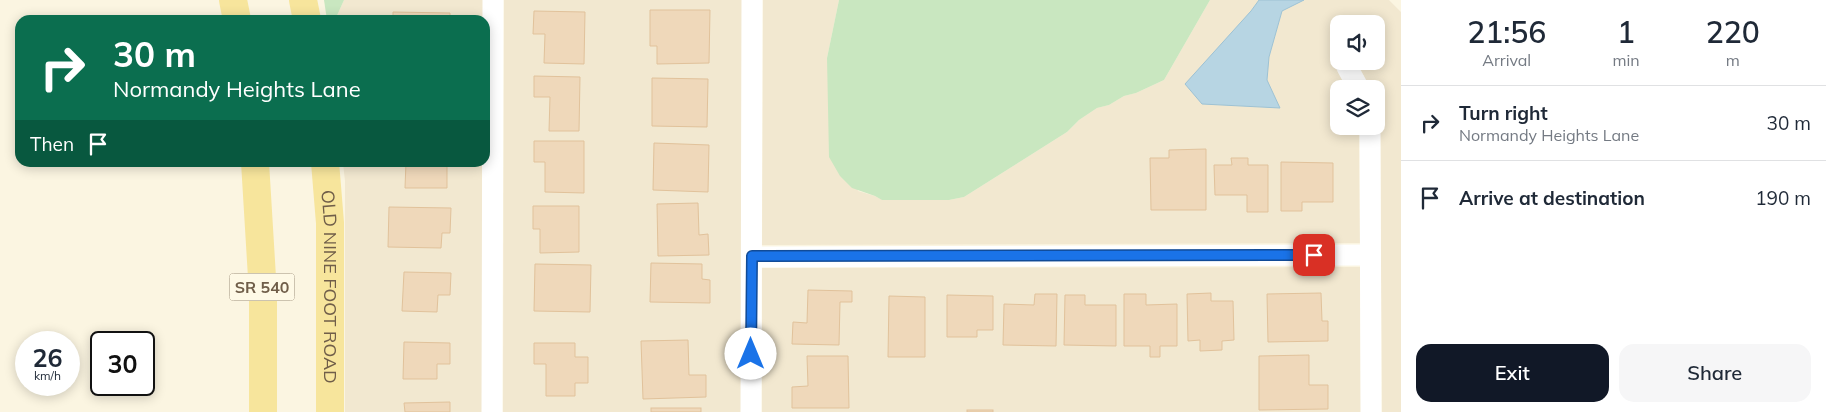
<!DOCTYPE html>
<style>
:root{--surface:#fff;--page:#f6f6f7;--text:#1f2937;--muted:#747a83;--line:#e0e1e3;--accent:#111827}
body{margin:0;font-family:Mulish,sans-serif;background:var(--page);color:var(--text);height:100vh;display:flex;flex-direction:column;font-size:19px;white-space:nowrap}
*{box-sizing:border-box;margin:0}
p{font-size:16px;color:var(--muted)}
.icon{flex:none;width:28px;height:28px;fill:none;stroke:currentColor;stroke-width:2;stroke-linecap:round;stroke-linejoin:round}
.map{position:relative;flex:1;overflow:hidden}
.sheet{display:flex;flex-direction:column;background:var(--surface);width:425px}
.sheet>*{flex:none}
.banner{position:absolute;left:15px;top:15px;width:475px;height:152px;border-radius:15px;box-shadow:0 2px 12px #0003;background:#0b6e4f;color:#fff;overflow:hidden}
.tools{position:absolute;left:1330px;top:15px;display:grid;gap:10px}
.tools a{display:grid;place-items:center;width:55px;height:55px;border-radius:10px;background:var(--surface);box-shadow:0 2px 12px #0003;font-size:25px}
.speed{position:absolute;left:15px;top:331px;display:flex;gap:10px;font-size:25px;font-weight:700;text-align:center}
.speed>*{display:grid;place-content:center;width:65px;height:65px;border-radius:50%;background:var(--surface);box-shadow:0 2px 12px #0003;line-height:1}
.speed small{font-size:12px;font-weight:400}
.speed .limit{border:2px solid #111;border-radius:8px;background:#fff;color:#111}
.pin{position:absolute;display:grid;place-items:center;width:42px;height:42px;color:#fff;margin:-21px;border-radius:10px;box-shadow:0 2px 8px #0006}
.me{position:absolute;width:55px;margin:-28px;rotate:0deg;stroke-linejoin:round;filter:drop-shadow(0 0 4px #0008)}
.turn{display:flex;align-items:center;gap:18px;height:105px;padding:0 15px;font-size:22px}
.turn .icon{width:65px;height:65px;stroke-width:2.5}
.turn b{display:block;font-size:35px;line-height:42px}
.then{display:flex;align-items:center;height:48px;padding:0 15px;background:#0003;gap:10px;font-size:19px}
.eta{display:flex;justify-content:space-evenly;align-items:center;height:85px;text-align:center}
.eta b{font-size:30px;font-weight:600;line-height:35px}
.button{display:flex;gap:10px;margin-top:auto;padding:10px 15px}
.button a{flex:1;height:58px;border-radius:15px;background:var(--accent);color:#fff;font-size:20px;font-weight:600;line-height:58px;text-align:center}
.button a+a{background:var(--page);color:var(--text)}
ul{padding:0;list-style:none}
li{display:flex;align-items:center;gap:15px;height:75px;padding:0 15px;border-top:1px solid var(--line)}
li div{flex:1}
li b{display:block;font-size:19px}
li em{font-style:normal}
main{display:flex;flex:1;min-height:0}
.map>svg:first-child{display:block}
</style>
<main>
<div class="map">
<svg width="1401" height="412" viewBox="0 0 1401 412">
<rect width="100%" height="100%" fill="#fbf5e1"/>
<!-- residential -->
<g fill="#f2e8d0">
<polygon points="344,0 483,0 483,20 335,20"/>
<polygon points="504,0 742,0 741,412 503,412"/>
<polygon points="763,0 839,0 827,58 858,191 875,196 883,200 949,200 964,197 1067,132 1079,120 1097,108 1109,105 1124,96 1136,93 1164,80 1210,0 1259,0 1251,11 1267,80 1269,57 1282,11 1304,0 1389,0 1401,12 1401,412 1382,412 1380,108 1376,98 1376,89 1371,89 1356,61 1376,61 1376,24 1339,24 1339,58 1333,63 1347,89 1339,89 1339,126 1359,126 1360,243 762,245"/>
<polygon points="343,163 482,163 482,412 345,412 345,181"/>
<polygon points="1360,267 1361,412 762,412 762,268"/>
</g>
<!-- green -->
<g fill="#c9e7c0">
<polygon points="324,0 344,0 335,20 327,20"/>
<polygon points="839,0 1210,0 1164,80 1136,93 1124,96 1109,105 1097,108 1079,120 1067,132 964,197 949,200 882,200 875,196 852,188 840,176 829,157 827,58"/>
</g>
<!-- water -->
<polygon fill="#b7d5e3" stroke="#9dc2d4" points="1259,0 1304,0 1282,11 1269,57 1267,80 1280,108 1202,104 1185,84 1251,11"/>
<!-- building -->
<g fill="#efd8ba" stroke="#e1c29b">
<polygon points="650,10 710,10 709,63 657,64 657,46 650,46"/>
<polygon points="534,11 585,12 584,64 544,63 545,34 533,34"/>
<polygon points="393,12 450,13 450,20 393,20"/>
<polygon points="534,76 580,77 579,131 549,131 550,97 534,97"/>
<polygon points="652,78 708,79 707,127 652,126"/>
<polygon points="534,141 584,141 584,193 545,192 545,162 534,162"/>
<polygon points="654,143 709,145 708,192 653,190"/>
<polygon points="1206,149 1206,210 1151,210 1150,158 1169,158 1169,150"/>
<polygon points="1231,158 1248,158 1248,165 1268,165 1268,212 1247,212 1247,195 1215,195 1214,165 1232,165"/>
<polygon points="406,162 447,162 447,188 405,188"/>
<polygon points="1281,162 1333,163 1333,202 1302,202 1302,211 1281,211"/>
<polygon points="698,203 699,235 708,234 709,255 658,256 657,204"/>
<polygon points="533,206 579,206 579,252 540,253 540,229 533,229"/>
<polygon points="389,207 451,208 450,233 442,233 441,248 388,247"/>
<polygon points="651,263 702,264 702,279 710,280 710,303 650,302"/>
<polygon points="535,264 591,265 590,312 534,311"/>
<polygon points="404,272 451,273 450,295 438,295 437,312 402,311"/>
<polygon points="808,290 852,291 852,302 840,302 839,345 792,344 793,322 807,323"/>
<polygon points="1211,293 1211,301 1233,301 1234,340 1222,341 1222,350 1200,351 1200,340 1188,341 1187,294"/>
<polygon points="1321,293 1322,321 1328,321 1328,341 1268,342 1267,294"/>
<polygon points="1035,294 1057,294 1056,346 1003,345 1004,304 1034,305"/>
<polygon points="1124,294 1146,294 1146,305 1177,304 1177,346 1160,346 1160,357 1150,357 1150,346 1124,346"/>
<polygon points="947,295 993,296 993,330 977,330 977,337 947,337"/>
<polygon points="1065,295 1085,295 1085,305 1116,305 1116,346 1064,345"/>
<polygon points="889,296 925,297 925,357 888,357"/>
<polygon points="688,340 689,375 706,375 706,397 643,399 641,341"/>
<polygon points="404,342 450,343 450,364 437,364 437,379 403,379"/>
<polygon points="534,343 575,343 575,357 588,357 588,383 575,383 575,396 546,396 546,364 534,364"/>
<polygon points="1309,355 1309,385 1328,385 1328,409 1259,410 1259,356"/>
<polygon points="807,356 848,356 849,408 792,408 792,387 808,386"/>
<polygon points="450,402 450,412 405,412 404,403"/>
<rect x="651" y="408" width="50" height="4"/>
<rect x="967" y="410" width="26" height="2"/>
</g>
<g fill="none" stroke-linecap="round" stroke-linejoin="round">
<!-- street -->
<g stroke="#fff" stroke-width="21">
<polyline points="1347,67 1359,89"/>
<polyline points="1370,126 1371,412"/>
<polyline points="752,257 1370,255"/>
<polyline points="492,412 493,0"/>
<polyline points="751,412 752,0"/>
</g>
<!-- primary -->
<g stroke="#f7e59c" stroke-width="28">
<polyline points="233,0 237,20"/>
<polyline points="303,0 307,20"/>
<polyline points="255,162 263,294 263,412"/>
<path id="s1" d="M325 162 330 223V412"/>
</g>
</g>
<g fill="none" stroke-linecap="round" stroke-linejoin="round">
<!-- route casing -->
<g stroke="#114b97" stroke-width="12">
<polyline id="route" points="751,354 752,256 1314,255"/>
</g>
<!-- route -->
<use href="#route" stroke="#1a73e8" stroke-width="9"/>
</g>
<g text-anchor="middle" stroke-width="4" stroke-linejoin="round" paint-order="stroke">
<!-- shield labels -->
<rect fill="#fef9e6" stroke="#9b8c78" stroke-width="1" x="229.5" y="273.5" width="65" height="27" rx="4"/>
<g font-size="16" font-weight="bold" fill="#705e49">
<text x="262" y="293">SR 540</text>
</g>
<!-- street labels -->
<g font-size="18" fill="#705e49" stroke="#fef9e6">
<text dy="6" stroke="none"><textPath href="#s1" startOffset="125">OLD NINE FOOT ROAD</textPath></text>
</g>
</g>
</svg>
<div class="tools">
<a><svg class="icon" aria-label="sound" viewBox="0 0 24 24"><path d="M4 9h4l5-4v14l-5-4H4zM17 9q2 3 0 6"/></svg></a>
<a><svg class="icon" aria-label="layers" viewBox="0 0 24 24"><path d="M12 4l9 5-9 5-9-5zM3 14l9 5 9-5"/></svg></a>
</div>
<div class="speed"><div>26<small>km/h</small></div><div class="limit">30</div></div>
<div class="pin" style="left:1314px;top:255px;background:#d93025"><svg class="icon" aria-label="arrive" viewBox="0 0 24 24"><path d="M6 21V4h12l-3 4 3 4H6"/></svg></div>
<svg class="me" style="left:751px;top:354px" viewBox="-20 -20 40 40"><circle r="19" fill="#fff"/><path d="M0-13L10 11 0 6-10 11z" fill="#1a73e8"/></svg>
<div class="banner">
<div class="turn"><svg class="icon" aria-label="right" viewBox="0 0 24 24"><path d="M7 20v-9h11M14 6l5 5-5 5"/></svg><div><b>30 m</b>Normandy Heights Lane</div></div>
<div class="then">Then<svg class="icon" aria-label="arrive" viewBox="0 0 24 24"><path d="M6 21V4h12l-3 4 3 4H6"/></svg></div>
</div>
</div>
<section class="sheet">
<div class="eta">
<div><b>21:56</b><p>Arrival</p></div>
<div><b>1</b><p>min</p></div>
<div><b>220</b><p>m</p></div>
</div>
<ul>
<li><svg class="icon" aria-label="right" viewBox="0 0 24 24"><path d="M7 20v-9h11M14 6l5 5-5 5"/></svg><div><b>Turn right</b><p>Normandy Heights Lane</p></div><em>30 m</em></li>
<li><svg class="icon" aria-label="arrive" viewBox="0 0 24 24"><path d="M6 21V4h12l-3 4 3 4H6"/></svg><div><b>Arrive at destination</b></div><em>190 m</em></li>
</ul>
<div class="button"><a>Exit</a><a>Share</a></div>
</section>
</main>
